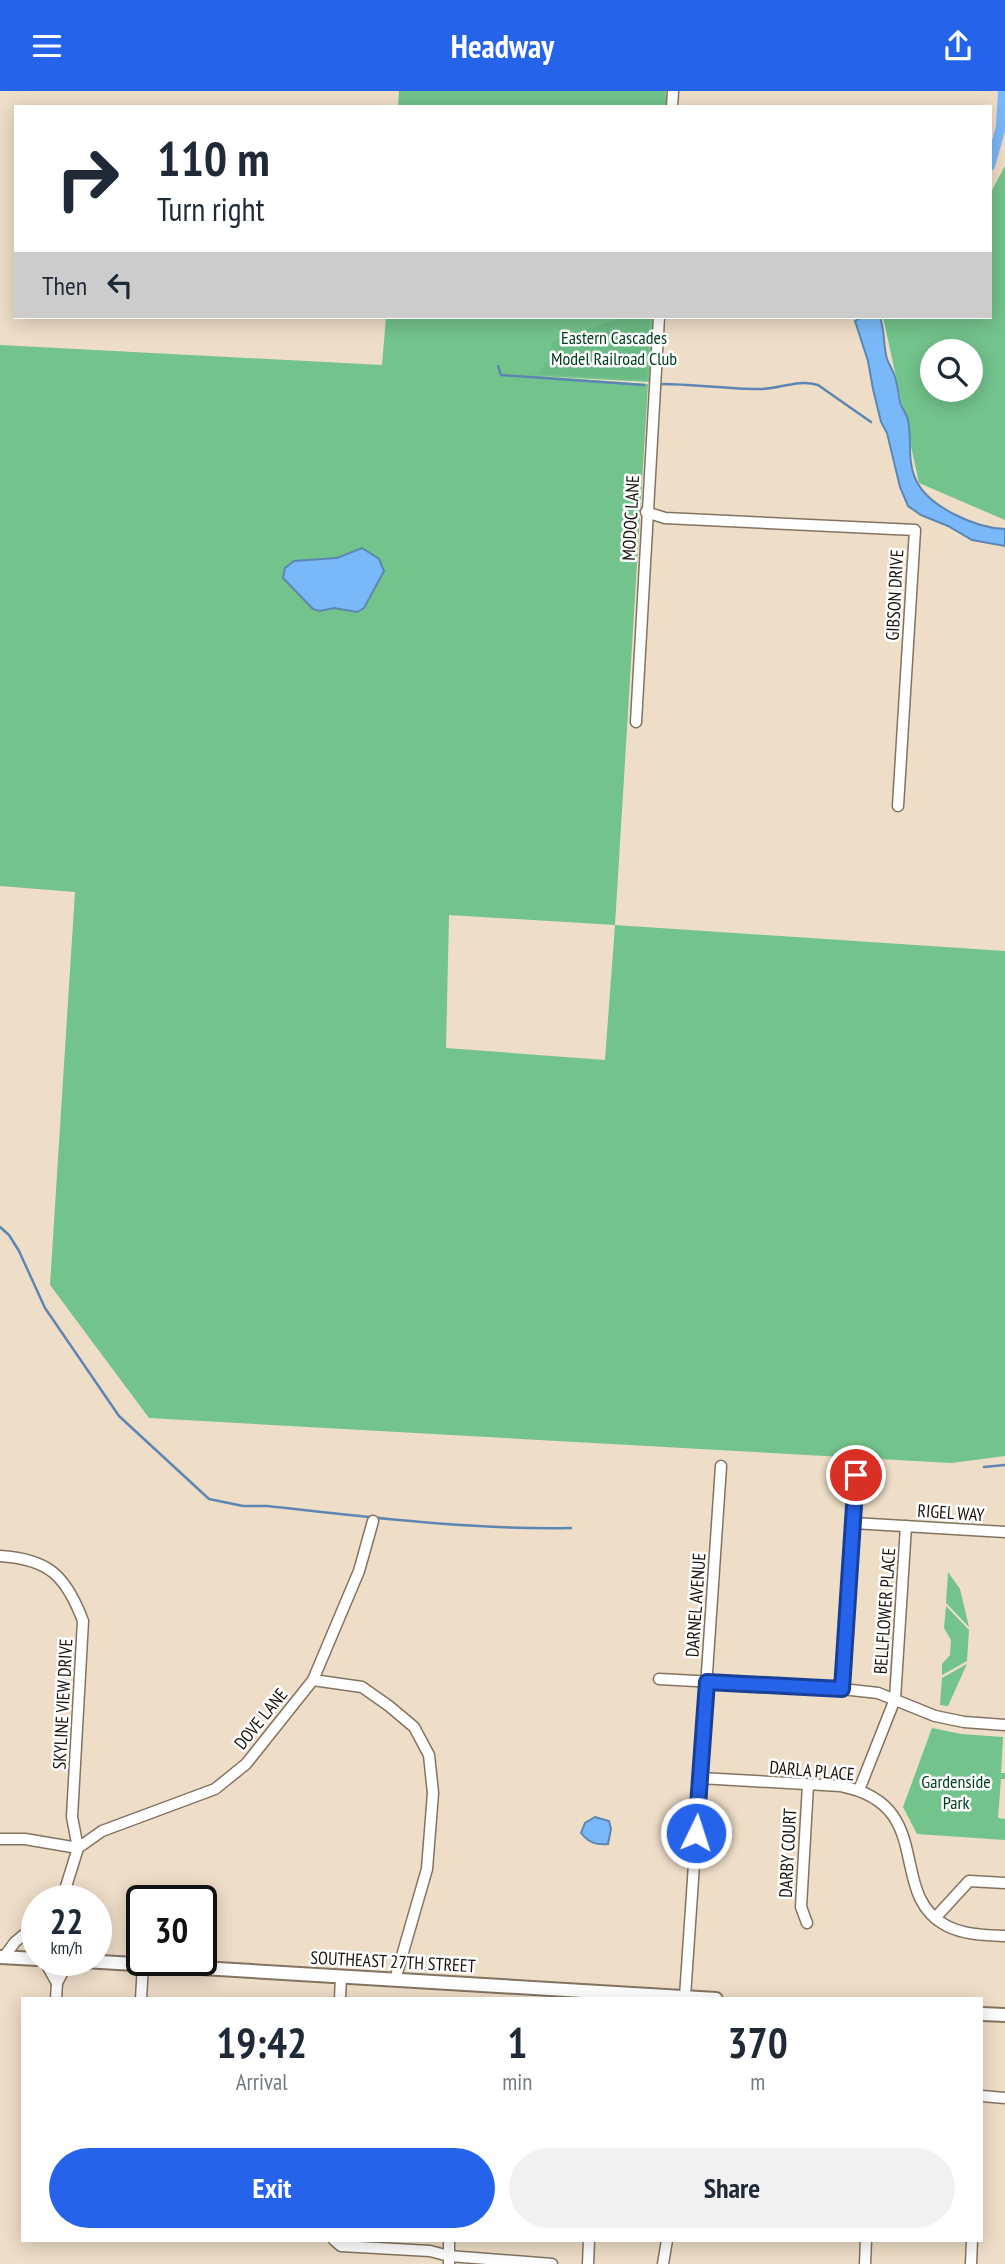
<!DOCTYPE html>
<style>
:root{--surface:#fff;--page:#f2f2f3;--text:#1f2937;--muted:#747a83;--accent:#2563eb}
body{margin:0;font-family:"PT Sans Narrow",sans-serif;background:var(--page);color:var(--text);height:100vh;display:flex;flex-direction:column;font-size:26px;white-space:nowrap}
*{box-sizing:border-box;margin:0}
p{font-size:23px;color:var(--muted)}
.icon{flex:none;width:38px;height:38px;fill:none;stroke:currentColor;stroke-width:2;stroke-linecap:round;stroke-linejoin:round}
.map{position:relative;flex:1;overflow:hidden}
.drawer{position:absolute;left:21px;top:1906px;width:962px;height:245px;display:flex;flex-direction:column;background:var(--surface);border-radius:0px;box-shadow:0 4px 18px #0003}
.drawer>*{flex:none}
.hud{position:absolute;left:14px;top:14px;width:978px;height:214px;border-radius:0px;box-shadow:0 4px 18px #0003;background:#fff;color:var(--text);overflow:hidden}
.tools{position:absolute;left:920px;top:248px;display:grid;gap:14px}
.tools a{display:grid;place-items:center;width:63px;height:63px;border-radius:50%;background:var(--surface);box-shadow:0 4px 18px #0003;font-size:35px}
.speed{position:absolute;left:21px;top:1794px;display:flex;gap:14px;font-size:35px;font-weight:700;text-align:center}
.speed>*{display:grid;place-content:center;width:91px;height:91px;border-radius:50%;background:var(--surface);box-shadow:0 4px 18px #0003;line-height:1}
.speed small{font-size:18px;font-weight:400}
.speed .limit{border:4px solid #111;border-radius:10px;background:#fff;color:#111}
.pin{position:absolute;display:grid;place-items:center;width:60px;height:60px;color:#fff;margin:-30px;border:4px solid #fff;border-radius:50%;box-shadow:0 2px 7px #0007}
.me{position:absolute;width:77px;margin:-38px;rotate:4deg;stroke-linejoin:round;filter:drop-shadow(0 0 5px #0008)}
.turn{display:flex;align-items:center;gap:24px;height:147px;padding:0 28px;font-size:32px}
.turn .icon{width:91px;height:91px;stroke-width:2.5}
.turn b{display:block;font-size:49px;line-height:60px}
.then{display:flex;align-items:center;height:66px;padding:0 28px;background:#0003;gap:14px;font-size:26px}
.eta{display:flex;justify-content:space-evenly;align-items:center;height:119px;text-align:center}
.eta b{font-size:42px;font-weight:800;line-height:49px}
.button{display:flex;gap:14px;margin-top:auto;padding:14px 28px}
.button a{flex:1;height:80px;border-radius:42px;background:var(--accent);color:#fff;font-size:28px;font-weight:800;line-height:80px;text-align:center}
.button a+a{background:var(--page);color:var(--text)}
header{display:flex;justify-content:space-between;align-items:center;height:91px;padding:0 28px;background:var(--accent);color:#fff;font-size:32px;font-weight:800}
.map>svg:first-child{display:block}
</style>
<header><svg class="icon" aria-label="menu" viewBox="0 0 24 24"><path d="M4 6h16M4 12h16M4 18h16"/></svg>Headway<svg class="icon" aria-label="share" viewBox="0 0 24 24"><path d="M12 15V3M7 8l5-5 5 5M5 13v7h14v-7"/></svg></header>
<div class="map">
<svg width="1005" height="2173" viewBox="0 0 1005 2173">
<rect width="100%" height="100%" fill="#eeddc7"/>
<!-- green -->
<g fill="#73c38c" fill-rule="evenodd">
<polygon points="399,0 666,0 666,16 398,16"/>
<path d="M1005 75V429L919 392 883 226H990L991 101ZM933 261H971V299H933Z"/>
<path d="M386 226H653L649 291 537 285 648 293 615 834 1005 860V1365L951 1372 149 1327 50 1194 75 801 0 795V254L382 274ZM449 824 615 834 605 969 446 957Z"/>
<polygon points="948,1481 960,1498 969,1536 946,1512"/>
<polygon points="946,1515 969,1539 967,1570 942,1584 942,1573 950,1564 951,1549 944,1537"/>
<polygon points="967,1573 948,1615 940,1614 942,1587"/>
<polygon points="932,1637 961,1643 1003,1646 1001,1682 1005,1682 1005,1688 1001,1688 998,1727 1005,1728 1005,1749 917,1743 903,1716"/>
</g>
<!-- forest -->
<polygon fill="#6bbb84" points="622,226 650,226 647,289 537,283 552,265 551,251"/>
<!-- water -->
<g fill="#7ab9f9" stroke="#5d87b2" stroke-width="2">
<path d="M862 226H880C885 240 883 254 887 268 889 273 892 278 894 283 898 293 898 304 901 314 903 319 907 324 908 329 912 347 907 369 915 387 927 416 976 437 1005 438V455L972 449 948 435 921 424 908 415 900 396 887 342 881 331 873 298 868 270 855 230Z"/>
<polygon points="362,457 379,468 384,480 364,517 357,521 334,517 320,520 313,518 283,487 285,477 294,470 337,467"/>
<path d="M595 1726 609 1730 611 1738 608 1753C596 1754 589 1752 581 1742L585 1732Z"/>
</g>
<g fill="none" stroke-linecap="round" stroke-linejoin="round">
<!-- stream -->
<g stroke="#5d87b2" stroke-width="2.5">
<polyline points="498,275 501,284 644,294"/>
<path d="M661 293C694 293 726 298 759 298 780 298 797 288 818 294L871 331"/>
<path d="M0 1136 9 1144 19 1160 45 1217 119 1325 209 1408 243 1415H267C368 1426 470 1439 571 1437"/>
<polyline points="984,1376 1005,1374"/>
</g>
<!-- canal -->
<polyline stroke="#7ab9f9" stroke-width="10" points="990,75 1001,36 1003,0"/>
<!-- minor casing -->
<g stroke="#837461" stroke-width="13">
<g id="minor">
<polyline points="672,16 673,0"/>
<polyline points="646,421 665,427 915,439 898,715"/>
<polyline points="636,631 659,226"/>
<polyline points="853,1432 1005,1441"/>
<path d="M0 1465C49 1468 66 1485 83 1530L72 1726 78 1757 64 1802 59 1810"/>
<polyline points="659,1588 842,1598 878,1602 935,1625 964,1631 1005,1634"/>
<polyline points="313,1589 362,1596 389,1615 414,1636 429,1664 433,1702 427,1778 395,1889"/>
<polyline points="842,1598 856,1384"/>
<path d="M700 1687 841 1695C938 1714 885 1803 947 1835 965 1844 985 1844 1005 1845"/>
<polyline points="859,1699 895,1608 906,1435"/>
<polyline points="0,1748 25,1748 78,1757 102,1740 215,1698 246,1673 313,1589 359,1480 373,1430"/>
<polyline points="935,1827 969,1790 1005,1792"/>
<polyline points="807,1832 801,1816 808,1694"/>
<polyline points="4,1866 15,1851 37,1833"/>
<polyline points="44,1869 57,1892"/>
<polyline points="685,1906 721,1375"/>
<polyline points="56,1908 57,1892 69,1869"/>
<polyline points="141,1908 143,1873"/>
<polyline points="340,1908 341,1886"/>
<polyline points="982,2005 1005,2007"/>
<polyline points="334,2149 341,2155 430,2160 449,2165 552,2173"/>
<polyline points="449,2173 449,2149"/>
<polyline points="588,2173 589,2149"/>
<polyline points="663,2173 667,2149"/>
<polyline points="865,2173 866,2149"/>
<polyline points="971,2173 972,2149"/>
</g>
</g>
<!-- major casing -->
<g stroke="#837461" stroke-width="16">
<g id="major">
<polyline points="0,1866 37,1868"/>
<polyline points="67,1869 716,1908"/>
<polyline points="982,1923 1005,1924"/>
</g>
</g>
<!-- minor -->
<use href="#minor" stroke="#fff" stroke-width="10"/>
<!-- major -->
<use href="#major" stroke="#fff" stroke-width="12"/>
</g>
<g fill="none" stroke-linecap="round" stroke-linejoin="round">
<!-- route casing -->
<g stroke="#184099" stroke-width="18">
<polyline id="route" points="696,1742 707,1591 842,1598 856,1384"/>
</g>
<!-- route -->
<use href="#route" stroke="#2563eb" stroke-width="12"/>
</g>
<g text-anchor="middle" stroke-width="5" stroke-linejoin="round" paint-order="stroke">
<!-- park labels -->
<g font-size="18" fill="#00411e" stroke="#fff">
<text x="614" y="253">Eastern Cascades<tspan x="614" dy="21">Model Railroad Club</tspan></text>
<text x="956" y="1697">Gardenside<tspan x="956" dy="21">Park</tspan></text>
</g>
<!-- street labels -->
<g font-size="18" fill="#19130b" stroke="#fff">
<text transform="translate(631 427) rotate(-87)" y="6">MODOC LANE</text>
<text transform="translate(895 504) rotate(-87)" y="6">GIBSON DRIVE</text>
<text transform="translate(951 1422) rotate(4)" y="6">RIGEL WAY</text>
<text transform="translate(696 1514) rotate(-86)" y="6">DARNEL AVENUE</text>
<text transform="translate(885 1520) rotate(-86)" y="6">BELLFLOWER PLACE</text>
<text transform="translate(63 1613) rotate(-87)" y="6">SKYLINE VIEW DRIVE</text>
<text transform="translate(261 1628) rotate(-51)" y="6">DOVE LANE</text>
<text transform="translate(812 1680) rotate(5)" y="6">DARLA PLACE</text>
<text transform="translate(788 1762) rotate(-87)" y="6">DARBY COURT</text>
<text transform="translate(393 1871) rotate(3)" y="6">SOUTHEAST 27TH STREET</text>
</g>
</g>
</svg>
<div class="tools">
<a><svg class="icon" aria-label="search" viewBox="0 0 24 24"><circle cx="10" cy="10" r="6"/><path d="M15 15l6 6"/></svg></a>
</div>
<div class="speed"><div>22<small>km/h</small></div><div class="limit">30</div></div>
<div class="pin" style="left:856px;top:1384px;background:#d93025"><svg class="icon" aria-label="arrive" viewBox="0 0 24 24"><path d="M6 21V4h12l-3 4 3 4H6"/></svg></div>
<svg class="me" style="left:696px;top:1742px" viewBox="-20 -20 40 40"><circle r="17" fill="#2563eb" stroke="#fff" stroke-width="3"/><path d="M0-11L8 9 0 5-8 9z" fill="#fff"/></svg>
<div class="hud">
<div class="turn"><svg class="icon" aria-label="right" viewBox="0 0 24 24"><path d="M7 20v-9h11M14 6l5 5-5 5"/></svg><div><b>110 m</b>Turn right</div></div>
<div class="then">Then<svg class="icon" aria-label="left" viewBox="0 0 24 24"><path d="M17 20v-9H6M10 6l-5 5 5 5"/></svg></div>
</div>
<section class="drawer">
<div class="eta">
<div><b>19:42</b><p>Arrival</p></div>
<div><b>1</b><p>min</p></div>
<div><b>370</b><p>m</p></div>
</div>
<div class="button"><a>Exit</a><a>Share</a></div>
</section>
</div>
